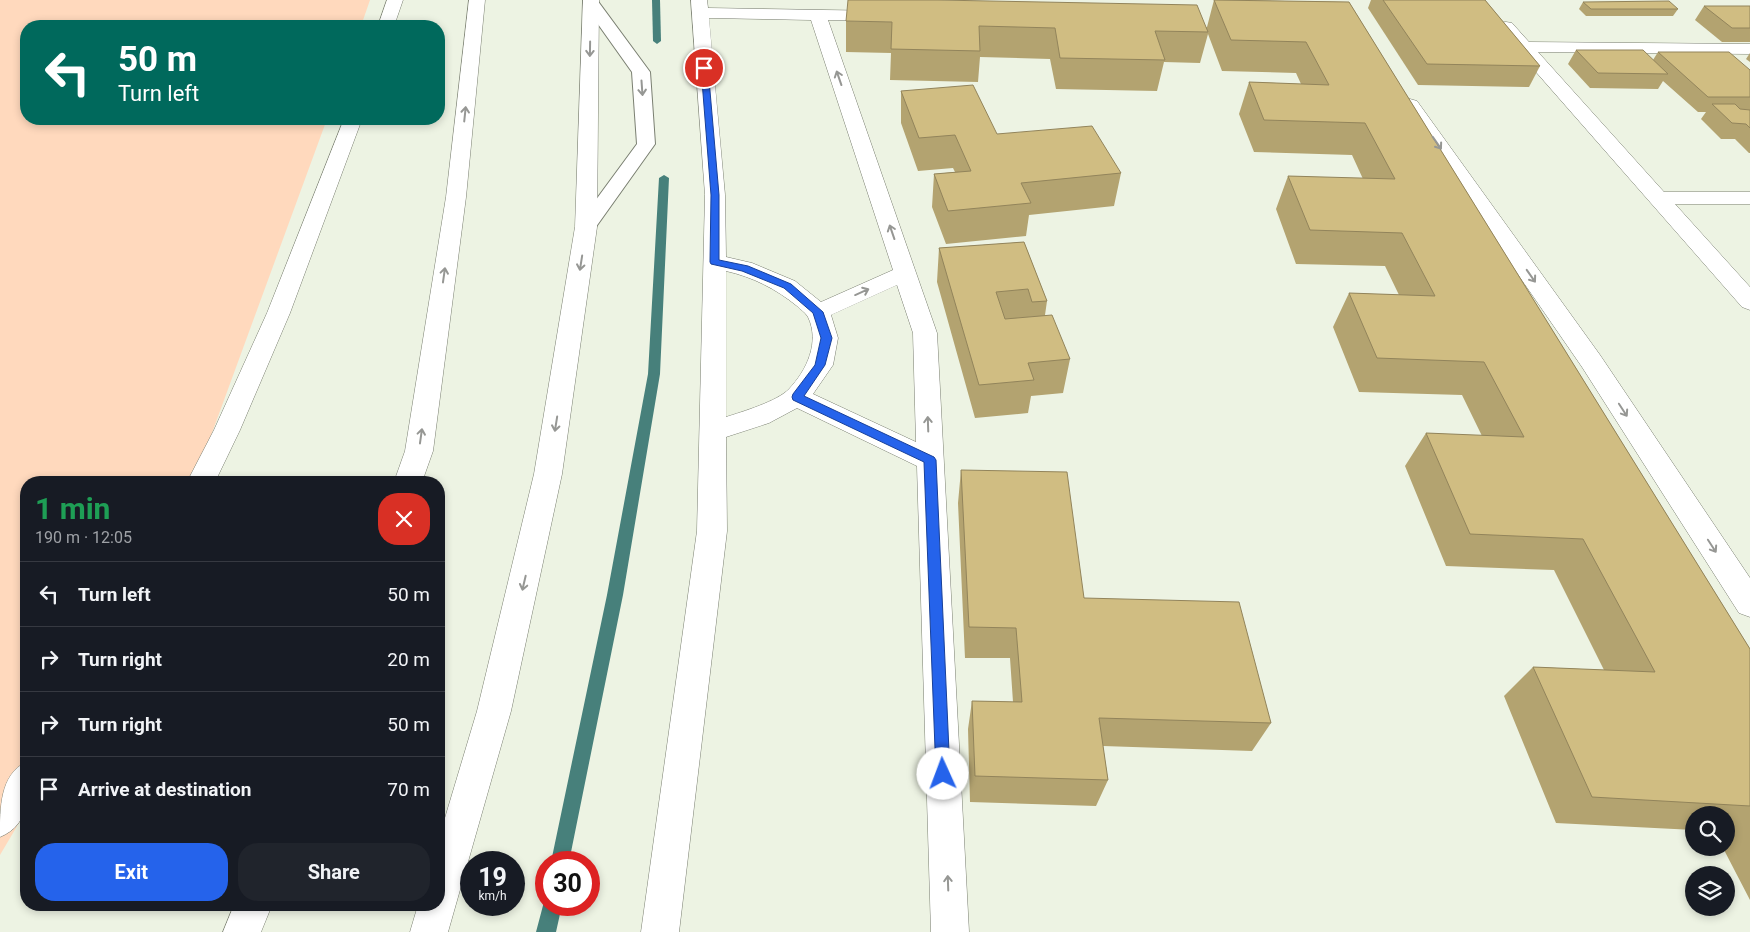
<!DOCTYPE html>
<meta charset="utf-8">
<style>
:root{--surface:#171b24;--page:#20242c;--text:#f1f3f6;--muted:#9ea1a6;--line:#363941;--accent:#2563eb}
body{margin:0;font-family:Roboto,sans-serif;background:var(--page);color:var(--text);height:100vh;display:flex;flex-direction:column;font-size:19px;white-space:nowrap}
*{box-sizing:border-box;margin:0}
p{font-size:16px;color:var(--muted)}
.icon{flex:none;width:28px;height:28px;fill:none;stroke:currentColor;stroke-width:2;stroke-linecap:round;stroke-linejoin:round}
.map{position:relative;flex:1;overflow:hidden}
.side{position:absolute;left:20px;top:476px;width:425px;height:435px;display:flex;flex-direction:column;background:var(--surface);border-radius:20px;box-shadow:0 2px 8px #0003}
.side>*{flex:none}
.banner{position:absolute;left:20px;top:20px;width:425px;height:105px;border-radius:20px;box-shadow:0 2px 8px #0003;background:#00695c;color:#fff;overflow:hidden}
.fabs{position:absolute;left:1685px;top:806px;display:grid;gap:10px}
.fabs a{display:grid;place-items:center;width:50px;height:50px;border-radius:50%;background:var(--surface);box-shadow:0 2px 8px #0003;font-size:25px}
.speed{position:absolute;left:460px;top:851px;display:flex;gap:10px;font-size:25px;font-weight:700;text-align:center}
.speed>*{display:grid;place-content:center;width:65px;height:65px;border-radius:50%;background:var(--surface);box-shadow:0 2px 8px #0003;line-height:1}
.speed small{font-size:12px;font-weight:400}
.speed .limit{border:8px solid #d22;background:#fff;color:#111}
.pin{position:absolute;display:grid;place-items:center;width:42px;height:42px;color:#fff;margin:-21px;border:2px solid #fff;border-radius:50%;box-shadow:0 1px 5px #0007}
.me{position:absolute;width:55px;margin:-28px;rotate:358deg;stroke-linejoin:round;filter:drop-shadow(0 0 4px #0008)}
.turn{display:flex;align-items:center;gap:18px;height:105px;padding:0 15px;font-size:22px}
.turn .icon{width:65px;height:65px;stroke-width:2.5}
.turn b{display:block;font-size:35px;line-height:42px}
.round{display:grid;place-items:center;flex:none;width:52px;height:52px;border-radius:20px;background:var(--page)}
.head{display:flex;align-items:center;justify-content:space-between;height:85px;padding:0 15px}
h1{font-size:30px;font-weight:700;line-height:38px;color:#1e9e55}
.action{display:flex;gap:10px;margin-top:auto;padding:10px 15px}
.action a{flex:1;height:58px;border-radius:20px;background:var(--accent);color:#fff;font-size:20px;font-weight:700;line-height:58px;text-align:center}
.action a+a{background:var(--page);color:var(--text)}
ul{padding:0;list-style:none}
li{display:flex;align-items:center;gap:15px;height:65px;padding:0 15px;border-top:1px solid var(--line)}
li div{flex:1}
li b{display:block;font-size:19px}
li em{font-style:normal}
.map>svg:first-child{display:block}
</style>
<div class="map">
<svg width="1750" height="932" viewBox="0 0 1750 932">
<rect width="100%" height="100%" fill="#edf3e3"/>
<!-- green -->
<polygon fill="#ffd9bd" points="0,0 370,0 361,26 26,26 26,119 327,119 194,482 26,482 26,811 0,855"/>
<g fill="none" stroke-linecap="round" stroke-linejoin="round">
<!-- stream -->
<g fill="#47807b" fill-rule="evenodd">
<polygon points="652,0 660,0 661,41 657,44 653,41"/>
<polygon points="664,175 669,178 660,374 623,595 569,862 551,862 607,595 648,374 659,178"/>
<polygon points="545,898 546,905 562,905 556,932 536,932"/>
</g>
<!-- service casing -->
<g stroke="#7a7f71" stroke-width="2">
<polygon id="service" points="585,0 597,0 650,72 655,144 593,231 586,233 579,231 576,227 637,144 632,72 583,3"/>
</g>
<!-- minor casing -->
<g stroke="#7a7f71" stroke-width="1">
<g id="minor">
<polygon points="387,0 403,0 394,26 378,26"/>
<path d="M691 0H707L708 8 884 11 890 13 892 16 890 19 884 21 828 20 937 333 969 932H931L917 466 797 408 769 423 726 437 727 531 679 932H641L697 531 705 195ZM709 18 811 20 893 270 821 302 795 281 752 263 726 257 725 195ZM726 271C753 277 776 289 797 306 800 309 806 313 808 317 820 342 807 370 789 389 778 401 742 412 726 417ZM897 285 913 333 916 442 813 394 833 365 838 338 831 315Z"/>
<polygon points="1506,22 1512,23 1529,42 1750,44 1750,54 1538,52 1664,192 1750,192 1750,204 1675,204 1750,287 1750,310 1742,307 1500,31 1498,27 1500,23"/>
<polygon points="1410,99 1417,101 1600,355 1750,578 1750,617 1739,613 1582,367 1401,105 1403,101"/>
<polygon points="344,119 362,119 290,313 240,430 215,482 187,482 214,430 267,313"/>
<path d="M26 762C28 792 32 824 0 837 0 807 0 775 26 762Z"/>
</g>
</g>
<!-- secondary casing -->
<g stroke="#7a7f71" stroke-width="1">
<g id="secondary">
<polygon points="469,0 485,0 466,197 433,451 422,482 394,482 405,451 446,197"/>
<polygon points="583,0 599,0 597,227 562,474 511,711 448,932 410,932 418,905 439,905 439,838 477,711 534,474 575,227"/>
<polygon points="234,905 272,905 261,932 223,932"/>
</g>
</g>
<!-- service -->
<use href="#service" fill="#fff" fill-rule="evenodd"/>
<!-- minor -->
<use href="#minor" fill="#fff" fill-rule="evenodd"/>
<!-- secondary -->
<use href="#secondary" fill="#fff" fill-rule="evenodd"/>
</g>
<!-- wall -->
<g fill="#b3a370">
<polygon points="1214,0 1349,2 1750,649 1750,900 1723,848 1726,848 1726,815 1694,815 1694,830 1556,823 1504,696 1533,667 1604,670 1554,570 1446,566 1405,466 1426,433 1482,436 1462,395 1359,392 1333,327 1349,293 1399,295 1385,266 1296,264 1276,209 1288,176 1363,179 1352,155 1254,152 1239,114 1249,82 1301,84 1296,73 1222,71 1208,34 1200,63 1164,62 1157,91 1056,89 1050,59 980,57 978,82 890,80 891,53 846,52 846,21 1207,27"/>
<polygon points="1371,0 1485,0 1540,66 1529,87 1418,85 1368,8"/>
<polygon points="1583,2 1678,9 1673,16 1586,16 1579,9"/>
<polygon points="1704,6 1750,6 1750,42 1722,42 1695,20"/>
<polygon points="1576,50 1653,60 1658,52 1750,70 1750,153 1749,153 1735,139 1721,139 1701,119 1706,112 1698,112 1663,81 1658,89 1590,88 1568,64"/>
<polygon points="1750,53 1750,62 1746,59"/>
<polygon points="901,91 997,134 1121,173 1114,206 1029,215 1026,236 946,244 932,207 934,174 955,172 953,168 918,171 901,123"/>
<polygon points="1024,242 1047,301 1045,315 1070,359 1063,393 1031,396 1028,413 975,418 937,282 939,248"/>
<polygon points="961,470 1084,598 1271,723 1252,751 1103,746 1108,780 1096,806 970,802 968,729 972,701 1013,702 1010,658 965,658 958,503"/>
</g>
<!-- building -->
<g fill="#d0bd82" stroke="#92845b">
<polygon points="848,0 938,0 1197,5 1208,32 1155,31 1165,60 1060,58 1055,28 979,26 980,51 891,49 892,22 846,21"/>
<polygon points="1214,0 1349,2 1750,649 1750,806 1592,797 1533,667 1655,672 1583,539 1470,534 1426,433 1524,437 1484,362 1377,358 1349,293 1435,296 1402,233 1310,230 1288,176 1395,179 1365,123 1264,120 1249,82 1329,85 1306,42 1231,40"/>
<polygon points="1383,0 1485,0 1540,66 1427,64"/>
<polygon points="1669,1 1678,9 1591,9 1583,2"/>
<polygon points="1704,6 1750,6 1750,28 1732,28"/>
<polygon points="1576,50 1643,50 1668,74 1598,73"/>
<polygon points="1658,52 1729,52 1750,70 1750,97 1708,97"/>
<polygon points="973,85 997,134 1092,126 1121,173 1021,183 1031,203 948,211 934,174 971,171 955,135 919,138 901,91"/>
<polygon points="1712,104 1735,104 1740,109 1750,110 1750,128 1746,124 1732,123"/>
<polygon points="1024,242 1047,301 1032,302 1028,289 996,292 1005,319 1052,315 1070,359 1028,363 1034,380 979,385 939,248"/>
<polygon points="961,470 1067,472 1084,598 1239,602 1271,723 1099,718 1108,780 975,776 972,701 1022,702 1016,628 969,627"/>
</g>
<!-- one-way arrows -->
<defs><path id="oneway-shaft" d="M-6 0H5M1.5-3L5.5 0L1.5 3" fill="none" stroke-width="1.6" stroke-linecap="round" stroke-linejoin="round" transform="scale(1.25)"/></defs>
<g stroke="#969794">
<use href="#oneway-shaft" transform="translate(590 49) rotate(91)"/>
<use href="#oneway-shaft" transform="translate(839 78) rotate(-109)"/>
<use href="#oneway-shaft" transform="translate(642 88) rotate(86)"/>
<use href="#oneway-shaft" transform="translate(465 114) rotate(-84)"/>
<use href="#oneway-shaft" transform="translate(1437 143) rotate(55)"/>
<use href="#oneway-shaft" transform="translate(892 232) rotate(-109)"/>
<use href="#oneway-shaft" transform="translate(581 263) rotate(99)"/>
<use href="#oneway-shaft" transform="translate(444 275) rotate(-82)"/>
<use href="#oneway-shaft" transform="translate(1531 276) rotate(55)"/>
<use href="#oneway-shaft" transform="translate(862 292) rotate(-24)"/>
<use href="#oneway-shaft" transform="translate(1623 410) rotate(57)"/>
<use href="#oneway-shaft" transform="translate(556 424) rotate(99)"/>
<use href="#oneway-shaft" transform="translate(928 424) rotate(-92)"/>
<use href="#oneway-shaft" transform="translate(421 436) rotate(-82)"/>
<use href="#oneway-shaft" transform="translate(1712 546) rotate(57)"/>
<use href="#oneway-shaft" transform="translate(524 583) rotate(103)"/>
<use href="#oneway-shaft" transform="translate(948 883) rotate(-92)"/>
</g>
<!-- route -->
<polygon fill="#2563eb" stroke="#184099" points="704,65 708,68 719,195 719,260 748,266 791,284 823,312 832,338 825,365 804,396 934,457 936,460 950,774 948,779 943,781 938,779 936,774 924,462 793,400 792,397 793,394 815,365 821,338 813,313 784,288 742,271 711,264 710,262 711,195 701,68"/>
</svg>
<div class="fabs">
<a><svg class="icon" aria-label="search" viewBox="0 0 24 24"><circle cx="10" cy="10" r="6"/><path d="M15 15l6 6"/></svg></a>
<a><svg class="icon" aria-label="layers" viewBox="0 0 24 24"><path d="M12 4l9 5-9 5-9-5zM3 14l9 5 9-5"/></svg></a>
</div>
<div class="speed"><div>19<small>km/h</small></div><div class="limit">30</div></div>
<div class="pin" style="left:704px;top:68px;background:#d93025"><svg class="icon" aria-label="arrive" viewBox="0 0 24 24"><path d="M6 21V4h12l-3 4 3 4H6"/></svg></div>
<svg class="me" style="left:943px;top:774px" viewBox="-20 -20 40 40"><circle r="19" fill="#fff"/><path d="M0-13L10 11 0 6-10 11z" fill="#2563eb"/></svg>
<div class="banner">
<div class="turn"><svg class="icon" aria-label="left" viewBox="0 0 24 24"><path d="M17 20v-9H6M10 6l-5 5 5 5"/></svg><div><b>50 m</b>Turn left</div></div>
</div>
<section class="side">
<div class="head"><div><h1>1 min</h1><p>190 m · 12:05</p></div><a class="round" style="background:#d93025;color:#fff"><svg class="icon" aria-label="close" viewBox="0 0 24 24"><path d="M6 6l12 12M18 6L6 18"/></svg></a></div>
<ul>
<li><svg class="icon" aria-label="left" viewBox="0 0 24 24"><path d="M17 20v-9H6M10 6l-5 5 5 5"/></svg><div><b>Turn left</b></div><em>50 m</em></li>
<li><svg class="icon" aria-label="right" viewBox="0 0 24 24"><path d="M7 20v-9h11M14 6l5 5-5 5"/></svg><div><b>Turn right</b></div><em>20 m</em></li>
<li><svg class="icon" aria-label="right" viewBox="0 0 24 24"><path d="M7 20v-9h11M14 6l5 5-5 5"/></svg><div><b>Turn right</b></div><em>50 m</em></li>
<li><svg class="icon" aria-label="arrive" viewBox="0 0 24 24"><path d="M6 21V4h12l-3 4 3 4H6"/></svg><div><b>Arrive at destination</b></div><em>70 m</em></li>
</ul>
<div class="action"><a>Exit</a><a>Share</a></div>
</section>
</div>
